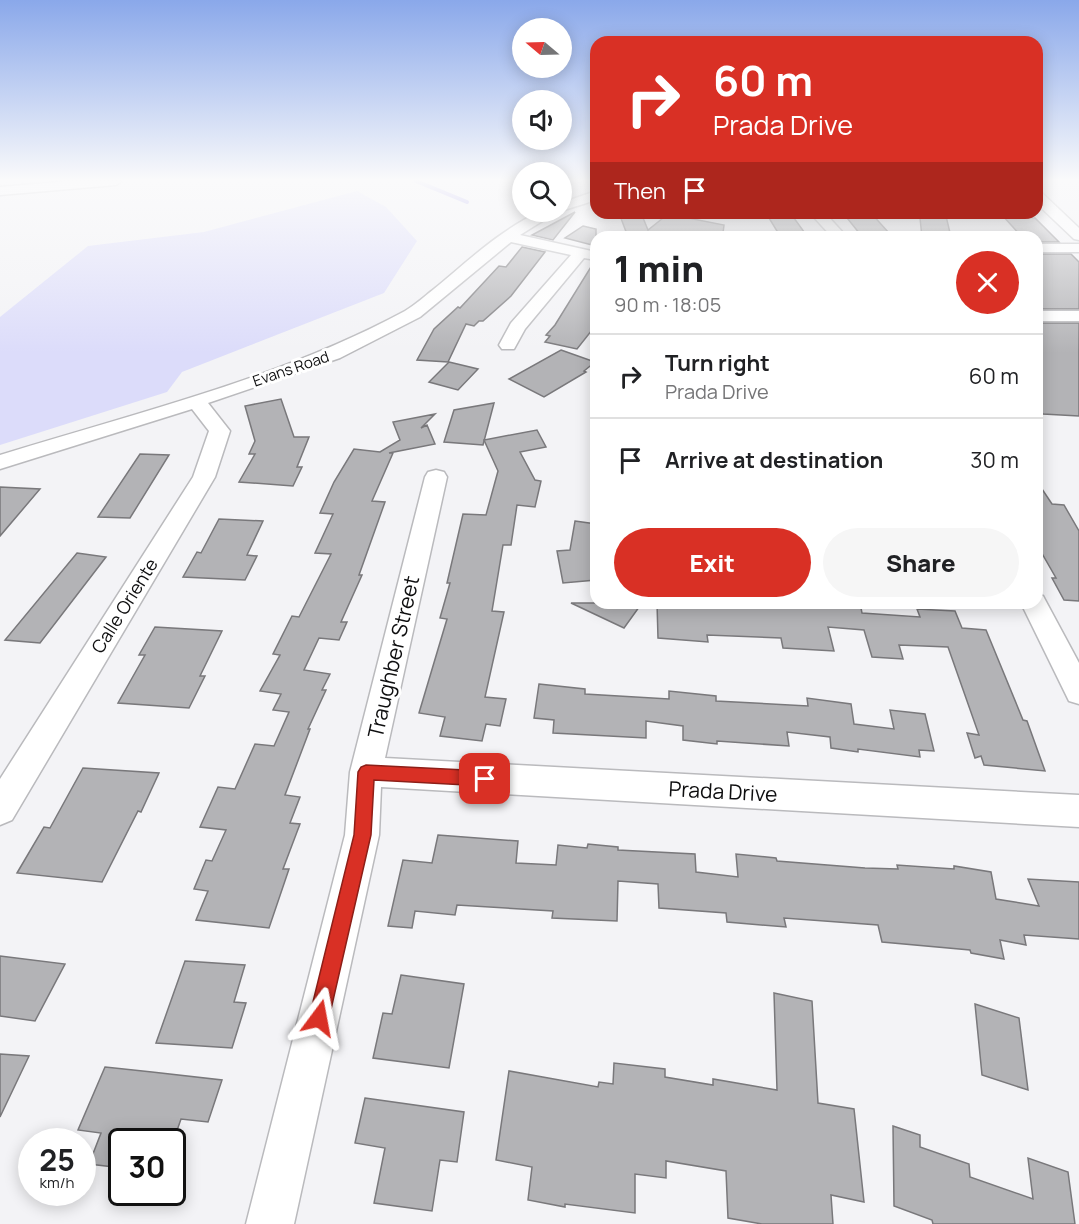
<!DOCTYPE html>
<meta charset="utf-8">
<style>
:root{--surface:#fff;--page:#f6f6f6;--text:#202124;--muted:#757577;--line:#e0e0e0;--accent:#d93025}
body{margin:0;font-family:Manrope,sans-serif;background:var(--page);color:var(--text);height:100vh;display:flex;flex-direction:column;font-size:22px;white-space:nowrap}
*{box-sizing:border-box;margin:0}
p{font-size:20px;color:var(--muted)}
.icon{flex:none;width:33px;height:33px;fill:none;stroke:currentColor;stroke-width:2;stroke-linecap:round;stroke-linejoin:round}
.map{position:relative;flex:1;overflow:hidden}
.drawer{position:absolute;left:590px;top:231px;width:453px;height:378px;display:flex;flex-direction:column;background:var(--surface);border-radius:18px;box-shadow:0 3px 15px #0003}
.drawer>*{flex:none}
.top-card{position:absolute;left:590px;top:36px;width:453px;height:183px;border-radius:18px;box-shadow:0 3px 15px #0003;background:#d93025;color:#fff;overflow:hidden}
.needle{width:39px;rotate:289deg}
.controls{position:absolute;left:512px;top:18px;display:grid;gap:12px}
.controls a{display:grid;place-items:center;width:60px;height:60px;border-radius:50%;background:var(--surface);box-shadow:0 3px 15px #0003;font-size:30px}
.speed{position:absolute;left:18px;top:1128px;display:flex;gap:12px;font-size:30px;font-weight:700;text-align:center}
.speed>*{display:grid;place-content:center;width:78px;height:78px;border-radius:50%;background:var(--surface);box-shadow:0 3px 15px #0003;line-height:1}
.speed small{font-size:15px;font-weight:400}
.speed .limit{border:3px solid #111;border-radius:9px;background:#fff;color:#111}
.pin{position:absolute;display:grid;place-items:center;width:51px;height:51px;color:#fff;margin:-26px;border-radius:12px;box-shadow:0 3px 9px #0006}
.me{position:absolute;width:66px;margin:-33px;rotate:13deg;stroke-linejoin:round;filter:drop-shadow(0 0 4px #0008)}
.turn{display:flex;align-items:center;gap:21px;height:126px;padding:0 24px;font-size:27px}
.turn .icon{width:78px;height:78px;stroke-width:2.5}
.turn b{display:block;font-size:42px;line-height:51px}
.then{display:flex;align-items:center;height:57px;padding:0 24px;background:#0003;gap:12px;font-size:22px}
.round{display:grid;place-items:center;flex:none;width:63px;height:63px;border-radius:32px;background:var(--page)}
.summary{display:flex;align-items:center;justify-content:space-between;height:102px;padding:0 24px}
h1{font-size:36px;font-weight:800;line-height:45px}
.action{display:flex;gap:12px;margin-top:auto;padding:12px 24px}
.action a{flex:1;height:69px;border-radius:36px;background:var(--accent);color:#fff;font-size:24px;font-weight:800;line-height:69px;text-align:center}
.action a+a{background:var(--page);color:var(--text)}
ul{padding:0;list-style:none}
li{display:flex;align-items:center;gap:18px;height:84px;padding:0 24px;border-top:2px solid var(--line)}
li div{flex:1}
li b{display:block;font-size:22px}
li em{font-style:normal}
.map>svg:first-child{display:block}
</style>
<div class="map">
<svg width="1079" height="1224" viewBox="0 0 1079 1224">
<rect width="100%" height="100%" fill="#f3f3f6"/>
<!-- green -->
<polygon fill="#dcdcfa" points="357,191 386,207 417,241 384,293 182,372 167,392 0,445 0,317 88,246 204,232"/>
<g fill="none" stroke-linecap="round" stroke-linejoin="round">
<!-- stream -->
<polyline stroke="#9d96ed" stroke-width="4" points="416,181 467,202"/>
</g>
<!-- building -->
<g fill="#b3b3b6" stroke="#79787b" stroke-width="1.5">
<polygon points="575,212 553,240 532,235"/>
<polygon points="619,213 641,213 648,230 668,214 724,225 723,233 681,232 680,237 628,237"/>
<polygon points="843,213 871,213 889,233 860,234"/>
<polygon points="946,216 951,237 922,237 920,218"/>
<polygon points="1003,216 1035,218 1059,242 1036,242 1036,237 1022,237"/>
<polygon points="769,218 794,218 807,236 780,236"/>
<polygon points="583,226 596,229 596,246 565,238"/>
<polygon points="522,247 545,252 511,296 483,321 479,321 474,326 466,324 448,362 417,360 434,329 458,307 460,308 499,266 506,267"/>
<polygon points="1036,254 1071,254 1079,262 1079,309 1036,309"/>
<polygon points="594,262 596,325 577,349 545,342 550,336 546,335 555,325"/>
<polygon points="1036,323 1079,323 1079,416 1043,414 1036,405"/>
<polygon points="561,350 595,362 584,371 586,372 544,397 509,379"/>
<polygon points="449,362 478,369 458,390 429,382"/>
<polygon points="281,399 294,437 309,437 297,467 302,467 293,486 239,482 255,454 249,454 255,441 245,406"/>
<polygon points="494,403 483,445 444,442 454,410"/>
<polygon points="435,414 421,428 427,425 435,444 389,453 393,453 372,501 385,502 359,575 362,575 341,622 347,622 339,640 319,638 304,670 330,674 322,690 326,690 308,729 310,729 285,795 300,797 290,823 300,824 283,869 289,869 269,928 196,920 208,891 194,889 206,860 212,861 226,830 200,827 218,787 235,789 255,744 274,746 289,712 273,710 281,694 260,691 280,655 273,654 292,616 299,617 331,554 315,553 333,514 320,513 334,482 354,449 380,452 400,440 393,422"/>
<polygon points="537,430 546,447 520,452 535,480 541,481 535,507 517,505 511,545 503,545 492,611 504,612 485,697 506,699 500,726 486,724 482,741 440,736 445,717 419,713 447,619 440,618 450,583 447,583 463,514 486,515 498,471 484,440"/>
<polygon points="140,454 169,455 130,518 98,517"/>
<polygon points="1036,480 1052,504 1064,505 1079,531 1079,601 1064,600 1052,578 1056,578 1036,543"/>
<polygon points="0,487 40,489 0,536"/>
<polygon points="219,519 263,521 247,555 257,556 245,580 183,577 197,552 201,553"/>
<polygon points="575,521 596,524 596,580 563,583 557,551 570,550"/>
<polygon points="77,553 106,557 40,643 5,640"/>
<polygon points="571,603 642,603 624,628"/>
<polygon points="657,603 736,603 737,606 776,608 802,608 801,605 838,607 861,608 862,613 920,617 917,609 955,611 962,628 986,630 1023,720 1027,721 1045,771 984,765 981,756 975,758 967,733 979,735 948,647 899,645 903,659 872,657 864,630 828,627 834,651 783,648 781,638 707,635 708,642 658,638"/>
<polygon points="155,627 222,631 200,676 205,676 189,708 118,703 145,655 139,655"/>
<polygon points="539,684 585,689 585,694 669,699 669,691 716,696 716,701 808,706 807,698 851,704 854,724 894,729 890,710 925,714 934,751 919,750 920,757 858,749 858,752 831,748 830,737 787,732 789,746 717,741 717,744 683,740 683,726 646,721 646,738 553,733 554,720 534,718"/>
<polygon points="83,768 159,773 141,812 138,811 102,882 17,873 44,827 50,828"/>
<polygon points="438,835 518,841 516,863 556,865 558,845 587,848 588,844 618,847 618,850 695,854 696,872 738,877 736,854 776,858 777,861 865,868 898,869 897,865 954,869 954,866 991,872 996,899 1039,906 1028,879 1079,882 1079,939 1024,935 1026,945 1000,940 1004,959 971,953 970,950 882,942 878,925 784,918 786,927 727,922 726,913 659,908 658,884 618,881 617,921 552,918 553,911 457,905 455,915 415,911 412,928 388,926 403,860 432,863"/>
<polygon points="0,956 65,964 35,1021 0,1016"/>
<polygon points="185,961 245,965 234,1002 246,1003 232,1048 156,1043"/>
<polygon points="401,975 464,984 449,1068 373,1058 383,1013 392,1014"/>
<polygon points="774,993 812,1001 818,1103 854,1109 864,1202 831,1195 833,1224 762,1224 728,1218 726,1171 666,1161 666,1178 635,1174 635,1213 565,1204 565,1207 528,1200 532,1167 496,1160 509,1071 598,1087 599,1082 613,1084 614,1063 665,1069 665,1077 713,1085 713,1079 777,1090"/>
<polygon points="975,1004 1019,1018 1028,1090 982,1075"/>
<polygon points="0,1054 29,1056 0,1117"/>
<polygon points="105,1067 152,1072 222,1080 208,1122 181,1119 173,1142 122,1142 122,1168 89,1164 101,1133 78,1130"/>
<polygon points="365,1098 464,1112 457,1162 440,1160 432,1211 374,1203 385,1148 355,1143"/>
<polygon points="893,1126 920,1135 920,1147 969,1164 970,1177 1033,1199 1028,1158 1068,1172 1075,1224 933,1224 932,1220 894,1206"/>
</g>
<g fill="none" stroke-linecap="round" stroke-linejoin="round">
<!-- minor casing -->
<g stroke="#bababd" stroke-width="3">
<g id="minor">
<polygon points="70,181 122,181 116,185 0,195 0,187"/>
<polygon points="596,191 596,200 561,211 561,203"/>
<polygon points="1036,191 1041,192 1079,228 1079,240 1074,239 1036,203"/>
<path d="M540 212H557L520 235 596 252V260L584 258 525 329 514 349H502L499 345 511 323 571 255 511 242 420 317 340 358 208 403 230 431 215 477 12 820 0 825V779L193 477 209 431 192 409 0 469V455C136 413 279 379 405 311 415 305 425 296 434 289 467 262 501 229 540 212Z"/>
<polygon points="810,213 825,213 847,237 832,237"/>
<rect x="1036" y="244" width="43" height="8"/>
<rect x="1036" y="311" width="43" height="10"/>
<polygon points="436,470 444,472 447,477 385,758 1079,795 1079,827 381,787 379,835 294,1224 246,1224 345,835 350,772 425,477 428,472"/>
<polygon points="1036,594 1043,596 1079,663 1079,704 1069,701 1021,603 1036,603"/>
</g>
</g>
<!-- minor -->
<use href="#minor" fill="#fff" fill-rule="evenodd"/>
</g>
<!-- sky -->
<linearGradient id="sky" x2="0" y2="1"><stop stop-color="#8aa8ea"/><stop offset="0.51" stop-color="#fafafb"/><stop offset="1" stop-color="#fafafb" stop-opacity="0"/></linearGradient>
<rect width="1079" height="353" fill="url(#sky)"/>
<!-- route -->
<polygon fill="#d93025" stroke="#8d1f18" stroke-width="1.5" points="366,765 485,771 491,774 493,779 491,784 485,786 374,780 371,835 329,1018 326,1025 319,1028 312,1025 309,1018 354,835 358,772 361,767"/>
<g text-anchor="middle" stroke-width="6" stroke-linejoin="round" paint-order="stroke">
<!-- far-street labels -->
<g font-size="15" fill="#0e0e0f" stroke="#fff">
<text transform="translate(291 369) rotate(-19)" y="5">Evans Road</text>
</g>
<!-- street labels -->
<g font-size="18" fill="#0e0e0f" stroke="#fff">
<text transform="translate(125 606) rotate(-58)" y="6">Calle Oriente</text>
</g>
<!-- near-street labels -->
<g font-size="21" fill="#0e0e0f" stroke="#fff">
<text transform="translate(394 657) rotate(-77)" y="7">Traughber Street</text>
<text transform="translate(723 792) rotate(3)" y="7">Prada Drive</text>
</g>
</g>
</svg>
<div class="controls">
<a><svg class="needle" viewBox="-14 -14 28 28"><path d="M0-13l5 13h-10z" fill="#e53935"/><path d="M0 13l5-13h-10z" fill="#757577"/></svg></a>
<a><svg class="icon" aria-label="sound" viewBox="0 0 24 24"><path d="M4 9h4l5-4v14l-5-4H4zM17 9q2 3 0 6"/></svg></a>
<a><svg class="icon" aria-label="search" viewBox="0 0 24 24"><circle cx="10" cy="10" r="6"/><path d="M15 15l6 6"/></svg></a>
</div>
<div class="speed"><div>25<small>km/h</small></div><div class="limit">30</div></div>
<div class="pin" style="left:485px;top:779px;background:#d93025"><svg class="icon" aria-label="arrive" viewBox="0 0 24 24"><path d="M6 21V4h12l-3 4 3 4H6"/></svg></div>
<svg class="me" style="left:319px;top:1018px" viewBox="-20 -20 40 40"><path d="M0-17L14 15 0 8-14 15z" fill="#d93025" stroke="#fff" stroke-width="4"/></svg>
<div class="top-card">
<div class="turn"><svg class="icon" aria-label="right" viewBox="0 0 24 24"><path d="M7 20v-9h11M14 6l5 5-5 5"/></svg><div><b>60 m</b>Prada Drive</div></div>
<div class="then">Then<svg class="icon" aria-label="arrive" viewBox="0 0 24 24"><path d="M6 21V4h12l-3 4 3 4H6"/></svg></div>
</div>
<section class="drawer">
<div class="summary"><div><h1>1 min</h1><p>90 m · 18:05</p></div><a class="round" style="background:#d93025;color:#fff"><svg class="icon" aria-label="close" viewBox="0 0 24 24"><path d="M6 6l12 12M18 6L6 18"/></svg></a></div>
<ul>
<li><svg class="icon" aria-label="right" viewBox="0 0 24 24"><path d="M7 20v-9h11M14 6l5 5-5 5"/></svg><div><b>Turn right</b><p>Prada Drive</p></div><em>60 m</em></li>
<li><svg class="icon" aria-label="arrive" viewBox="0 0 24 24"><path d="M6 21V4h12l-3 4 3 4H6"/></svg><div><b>Arrive at destination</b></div><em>30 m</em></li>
</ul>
<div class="action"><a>Exit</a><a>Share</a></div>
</section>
</div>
